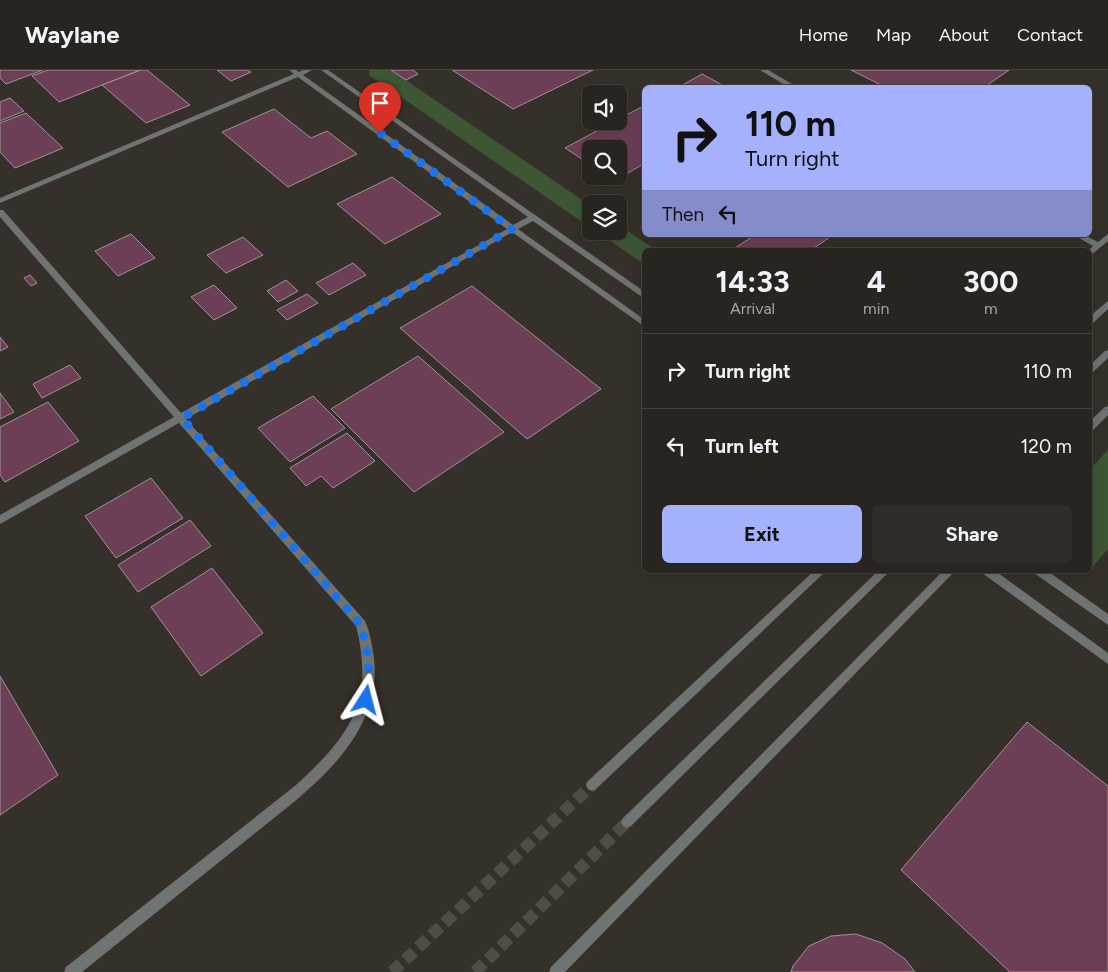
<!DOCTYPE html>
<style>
:root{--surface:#282420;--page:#302c29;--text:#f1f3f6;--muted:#a5a4a5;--line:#44413e;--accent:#a5b1fc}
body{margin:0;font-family:Figtree,sans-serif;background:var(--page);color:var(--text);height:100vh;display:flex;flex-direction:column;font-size:19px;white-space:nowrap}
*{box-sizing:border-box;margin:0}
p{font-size:16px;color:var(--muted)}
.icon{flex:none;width:28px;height:28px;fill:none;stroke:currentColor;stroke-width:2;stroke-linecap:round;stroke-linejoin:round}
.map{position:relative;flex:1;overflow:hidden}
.side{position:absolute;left:642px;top:178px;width:450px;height:325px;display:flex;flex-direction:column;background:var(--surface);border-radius:8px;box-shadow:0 5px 20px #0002,0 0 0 1px var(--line)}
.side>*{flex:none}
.hud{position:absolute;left:642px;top:15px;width:450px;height:152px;border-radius:8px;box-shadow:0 5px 20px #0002,0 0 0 1px var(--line);background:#a5b1fc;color:#111;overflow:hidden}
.buttons{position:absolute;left:582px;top:15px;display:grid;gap:10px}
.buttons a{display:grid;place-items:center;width:45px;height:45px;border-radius:8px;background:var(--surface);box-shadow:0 5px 20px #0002,0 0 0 1px var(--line);font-size:25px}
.pin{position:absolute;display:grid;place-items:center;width:42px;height:42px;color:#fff;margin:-51px -21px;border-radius:50% 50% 50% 0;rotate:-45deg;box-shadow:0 0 5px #0007}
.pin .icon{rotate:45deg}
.me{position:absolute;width:55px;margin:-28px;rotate:9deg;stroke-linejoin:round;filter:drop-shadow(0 0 4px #0008)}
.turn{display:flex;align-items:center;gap:18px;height:105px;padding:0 20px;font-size:22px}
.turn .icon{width:65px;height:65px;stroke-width:2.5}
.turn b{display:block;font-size:35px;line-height:42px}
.then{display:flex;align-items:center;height:48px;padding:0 20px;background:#0003;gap:10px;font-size:19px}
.eta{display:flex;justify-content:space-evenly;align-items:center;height:85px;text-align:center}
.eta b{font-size:30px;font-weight:700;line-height:35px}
.action{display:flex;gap:10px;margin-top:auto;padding:10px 20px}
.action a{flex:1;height:58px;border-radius:8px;background:var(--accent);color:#111;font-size:20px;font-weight:700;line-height:58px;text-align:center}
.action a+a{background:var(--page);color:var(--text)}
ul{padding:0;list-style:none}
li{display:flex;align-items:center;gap:15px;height:75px;padding:0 20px;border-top:1px solid var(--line)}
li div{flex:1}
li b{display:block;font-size:19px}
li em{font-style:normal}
header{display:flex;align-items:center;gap:30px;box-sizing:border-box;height:70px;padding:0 25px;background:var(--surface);border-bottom:1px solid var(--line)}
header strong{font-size:24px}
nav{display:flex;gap:28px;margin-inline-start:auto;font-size:18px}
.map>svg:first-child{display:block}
</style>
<header>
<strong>Waylane</strong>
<nav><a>Home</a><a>Map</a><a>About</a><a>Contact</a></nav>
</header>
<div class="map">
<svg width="1108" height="902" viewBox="0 0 1108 902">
<rect width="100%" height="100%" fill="#36302a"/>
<!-- green -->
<g fill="#3d5735">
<polygon points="369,0 391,0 591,136 591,158 369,5"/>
<polygon points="619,155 656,180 645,180 645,195 596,161 619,161"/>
<polygon points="1108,380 1108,479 1089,501 1086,500 1090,500 1090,399"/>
</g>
<!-- building -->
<g fill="#6d3f57" stroke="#9d9398">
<polygon points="0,0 43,0 6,14 0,8"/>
<polygon points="48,0 140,0 59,32 32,6"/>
<polygon points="141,0 147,0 190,35 146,53 102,15"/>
<polygon points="217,0 247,0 251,2 231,11"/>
<polygon points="391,0 413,0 418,4 406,10"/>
<polygon points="452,0 593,0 513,39"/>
<polygon points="851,0 1009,0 983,18 887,18"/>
<polygon points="702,4 728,18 677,18"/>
<polygon points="10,28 24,41 0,51 0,32"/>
<polygon points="645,35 645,93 616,110 609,106 619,106 619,79 591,79 591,95 565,78 615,51 619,51 619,49"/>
<polygon points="274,39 311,68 327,61 357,84 288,117 222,62"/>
<polygon points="26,43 63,78 15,98 0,82 0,53"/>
<polygon points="392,107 441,144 385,174 337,134"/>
<polygon points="131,164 155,188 118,206 95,181"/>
<polygon points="755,165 833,165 811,180 732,180"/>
<polygon points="243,167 263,185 226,203 207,185"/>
<polygon points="353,193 366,205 329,225 316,213"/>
<polygon points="30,205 37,213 31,216 24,208"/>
<polygon points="286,210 298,221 278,232 267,221"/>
<polygon points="214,215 237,238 214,250 191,227"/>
<polygon points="472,216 601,319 527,369 400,258"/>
<polygon points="307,224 318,233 287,250 277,240"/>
<polygon points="0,267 8,277 0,281"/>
<polygon points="418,286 504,362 414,422 331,339"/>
<polygon points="70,295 81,308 42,328 33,314"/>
<polygon points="0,323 14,342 0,349"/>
<polygon points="313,326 345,358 290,392 258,358"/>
<polygon points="48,332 79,371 5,412 0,405 0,357"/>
<polygon points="347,363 375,391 333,418 321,406 306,416 290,398"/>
<polygon points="151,408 183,448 116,488 85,446"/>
<polygon points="190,450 211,476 138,522 118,495"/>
<polygon points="212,498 263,563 201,606 151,537"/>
<polygon points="0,606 58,705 0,745"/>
<polygon points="1027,652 1108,716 1108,902 1010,902 901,800"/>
<polygon points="856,864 882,873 905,889 915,902 791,902 793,896 809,876 831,866"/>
</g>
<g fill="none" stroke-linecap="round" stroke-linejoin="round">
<!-- tertiary-tunnel -->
<g stroke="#514c46" stroke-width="12" stroke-dasharray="12 6" stroke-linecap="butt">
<polyline points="392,902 592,715"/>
<polyline points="475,902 627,752"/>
</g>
<!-- service -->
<polygon fill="#6f7473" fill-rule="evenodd" points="944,500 956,500 565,902 549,902 551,897"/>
<!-- tertiary -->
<g fill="#6f7473" fill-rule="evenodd">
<path d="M289 0H296L299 2 303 0H312L303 5 513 155 528 147 321 0H328L645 222V229L533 151 518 159 645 250V257L512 162 186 349 365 551C370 562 372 575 374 588 381 652 335 698 289 736L82 902H64L66 897 296 715C350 666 375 631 356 556L179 353 0 454V445L174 347 0 147V140H3L181 343 507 159 298 7 0 133V128L294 4Z"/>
<polygon points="760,0 768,0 799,18 790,18"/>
<polygon points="1108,164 1108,171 1090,186 1090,180 1089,180 1093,176 1074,165 1084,165 1098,172"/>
<polygon points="1108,231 1108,239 1093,253 1090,254 1090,246"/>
<polygon points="1108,280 1108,288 1093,302 1090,303 1090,295 1105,281"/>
<polygon points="1108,336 1108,345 1093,360 1090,361 1090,351 1105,337"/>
<polygon points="815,500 827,500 596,719 592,721 588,719 586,715 588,711"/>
<polygon points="879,500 891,500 631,756 627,758 623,756 621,752 623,748"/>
<polygon points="981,500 994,500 1108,583 1108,594 982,503"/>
<polygon points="1033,500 1046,500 1108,544 1108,555 1034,503"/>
</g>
</g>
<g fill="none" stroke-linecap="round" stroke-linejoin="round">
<!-- route -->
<path stroke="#1a73e8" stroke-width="9" stroke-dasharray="0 16.2" d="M366 630C371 600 369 582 360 554L182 348 512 159 380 63"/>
</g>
</svg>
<div class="buttons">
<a><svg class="icon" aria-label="sound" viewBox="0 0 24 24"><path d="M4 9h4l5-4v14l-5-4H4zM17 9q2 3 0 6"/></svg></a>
<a><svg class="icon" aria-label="search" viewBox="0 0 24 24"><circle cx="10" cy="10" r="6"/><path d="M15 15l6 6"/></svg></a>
<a><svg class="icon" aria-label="layers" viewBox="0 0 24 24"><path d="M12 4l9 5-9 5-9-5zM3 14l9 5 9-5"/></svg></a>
</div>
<div class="pin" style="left:380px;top:63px;background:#d93025"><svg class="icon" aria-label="arrive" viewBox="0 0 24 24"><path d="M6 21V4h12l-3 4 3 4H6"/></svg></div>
<svg class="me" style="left:366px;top:630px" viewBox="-20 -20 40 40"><path d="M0-17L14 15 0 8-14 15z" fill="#1a73e8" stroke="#fff" stroke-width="4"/></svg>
<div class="hud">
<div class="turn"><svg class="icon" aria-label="right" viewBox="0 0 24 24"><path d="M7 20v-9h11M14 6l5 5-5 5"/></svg><div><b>110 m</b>Turn right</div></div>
<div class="then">Then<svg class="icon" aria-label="left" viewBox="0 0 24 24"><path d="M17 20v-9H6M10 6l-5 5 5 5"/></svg></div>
</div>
<section class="side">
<div class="eta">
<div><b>14:33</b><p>Arrival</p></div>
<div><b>4</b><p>min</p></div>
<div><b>300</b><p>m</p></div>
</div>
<ul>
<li><svg class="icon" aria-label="right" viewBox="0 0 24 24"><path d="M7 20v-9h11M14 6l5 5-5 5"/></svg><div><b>Turn right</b></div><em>110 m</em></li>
<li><svg class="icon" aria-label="left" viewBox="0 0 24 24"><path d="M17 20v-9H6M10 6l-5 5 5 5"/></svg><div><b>Turn left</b></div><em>120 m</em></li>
</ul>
<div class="action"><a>Exit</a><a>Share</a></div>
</section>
</div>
